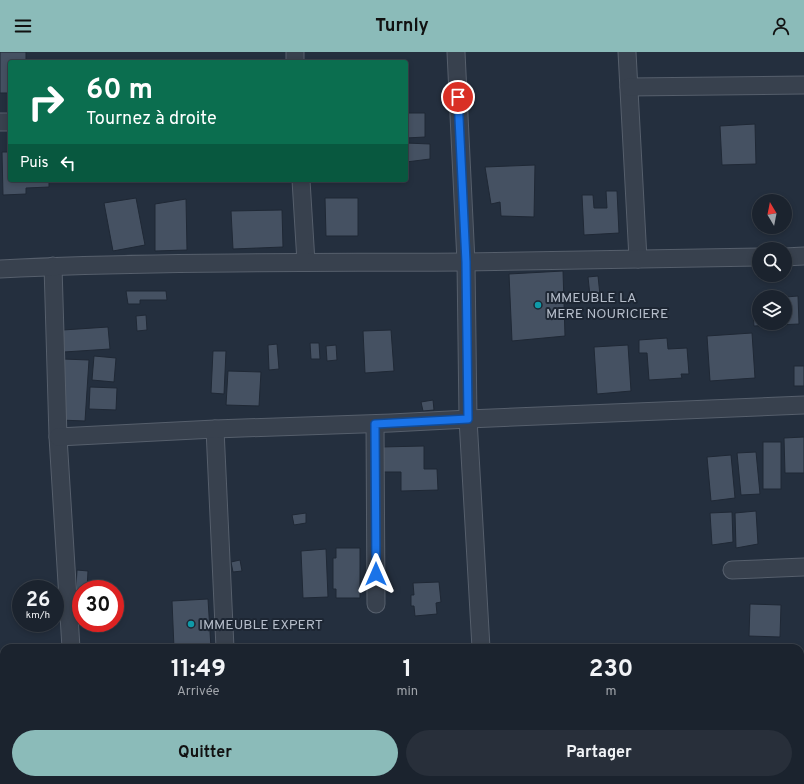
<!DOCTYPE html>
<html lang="fr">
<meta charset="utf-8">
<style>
:root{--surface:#1b232e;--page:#282f3a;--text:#f1f3f6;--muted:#a0a4aa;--line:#39404a;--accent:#8bbbb9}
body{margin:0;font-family:Overpass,sans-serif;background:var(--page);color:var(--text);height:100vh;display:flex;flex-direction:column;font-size:15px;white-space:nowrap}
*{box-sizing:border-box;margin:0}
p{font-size:13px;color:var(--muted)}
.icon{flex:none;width:22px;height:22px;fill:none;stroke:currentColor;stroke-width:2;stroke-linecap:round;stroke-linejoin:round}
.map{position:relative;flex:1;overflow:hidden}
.panel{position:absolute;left:0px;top:592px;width:804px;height:140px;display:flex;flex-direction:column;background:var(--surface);border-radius:12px 12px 0 0;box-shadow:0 2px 6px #0003,0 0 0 1px var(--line)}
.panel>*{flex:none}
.top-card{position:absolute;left:8px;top:8px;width:400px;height:122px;border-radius:4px;box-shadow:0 2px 6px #0003,0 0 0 1px var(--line);background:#0b6e4f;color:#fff;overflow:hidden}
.needle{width:26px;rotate:350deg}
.tools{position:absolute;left:752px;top:142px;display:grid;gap:8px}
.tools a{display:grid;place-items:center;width:40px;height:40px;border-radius:50%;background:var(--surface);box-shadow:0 2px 6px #0003,0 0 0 1px var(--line);font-size:20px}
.speed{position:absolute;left:12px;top:528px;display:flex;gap:8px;font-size:20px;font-weight:700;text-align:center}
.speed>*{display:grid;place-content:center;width:52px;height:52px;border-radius:50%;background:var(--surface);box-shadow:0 2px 6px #0003,0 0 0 1px var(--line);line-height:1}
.speed small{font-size:10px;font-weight:400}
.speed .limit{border:6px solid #d22;background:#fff;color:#111}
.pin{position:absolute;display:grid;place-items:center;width:34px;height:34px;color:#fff;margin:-17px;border:2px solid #fff;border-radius:50%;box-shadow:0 1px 4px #0007}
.me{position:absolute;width:44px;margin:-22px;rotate:0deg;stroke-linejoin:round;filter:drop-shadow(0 0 3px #0008)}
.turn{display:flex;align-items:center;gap:14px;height:84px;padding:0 12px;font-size:18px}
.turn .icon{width:52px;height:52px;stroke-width:2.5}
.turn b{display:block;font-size:28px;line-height:34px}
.then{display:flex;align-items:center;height:38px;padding:0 12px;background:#0003;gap:8px;font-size:15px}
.eta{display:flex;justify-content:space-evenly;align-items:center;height:68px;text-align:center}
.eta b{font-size:24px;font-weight:700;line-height:28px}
.cta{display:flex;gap:8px;margin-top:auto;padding:8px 12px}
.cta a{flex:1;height:46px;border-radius:24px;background:var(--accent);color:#111;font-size:16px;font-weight:700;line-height:46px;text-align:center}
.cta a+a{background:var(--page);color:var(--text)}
header{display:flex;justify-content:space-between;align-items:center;height:52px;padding:0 12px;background:var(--accent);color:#111;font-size:18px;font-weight:700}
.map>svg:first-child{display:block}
</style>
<header><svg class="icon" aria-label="menu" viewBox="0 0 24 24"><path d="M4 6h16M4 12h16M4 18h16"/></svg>Turnly<svg class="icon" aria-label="person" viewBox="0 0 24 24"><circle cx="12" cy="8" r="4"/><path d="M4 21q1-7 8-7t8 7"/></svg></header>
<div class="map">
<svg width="804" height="732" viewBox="0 0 804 732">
<rect width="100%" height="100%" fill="#242f3e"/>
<!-- building -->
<g fill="#455162" stroke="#1f2835">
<polygon points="0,0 26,0 26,10 10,10 10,41 0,41"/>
<polygon points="406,61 425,61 425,85 406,86"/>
<polygon points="755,72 756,112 722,113 720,74"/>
<polygon points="406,91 430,92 430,107 406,110"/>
<polygon points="2,100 10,100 10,128 49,128 49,135 26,136 26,142 3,143"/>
<polygon points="535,113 534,165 501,164 500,150 491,152 485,115"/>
<polygon points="606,139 617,139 619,181 584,183 582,143 593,143 594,156 607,156"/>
<polygon points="136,146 145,193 113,199 104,151"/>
<polygon points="325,146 358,146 358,184 326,184"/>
<polygon points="186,147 187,198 155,199 155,152"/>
<polygon points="282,158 283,195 233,197 231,159"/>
<polygon points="563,219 565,284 512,289 509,222"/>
<polygon points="598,224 600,243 590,244 588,225"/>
<polygon points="126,239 166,239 167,248 140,248 140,252 128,252"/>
<polygon points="798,244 799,272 754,274 753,261 759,261 759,271 785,271 785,259 787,259 786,245"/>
<polygon points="146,263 147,278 137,279 136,264"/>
<polygon points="108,275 110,297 64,300 63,278"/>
<polygon points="391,278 394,319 365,321 363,279"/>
<polygon points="752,281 755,326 710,329 707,284"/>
<polygon points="667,286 668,297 687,296 689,322 681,322 682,326 649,328 647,301 639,301 639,288"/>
<polygon points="310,291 319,291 320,307 311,307"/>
<polygon points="277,292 279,317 269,318 268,293"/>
<polygon points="336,293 337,308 327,309 326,294"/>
<polygon points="628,293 631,339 597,342 594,295"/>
<polygon points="213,299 226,299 224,342 211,341"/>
<polygon points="94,304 116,306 114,330 92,328"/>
<polygon points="63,307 89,308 85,369 60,368"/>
<rect x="794" y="314" width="10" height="20"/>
<polygon points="228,319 261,320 259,354 226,353"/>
<polygon points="90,335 117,336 116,358 89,357"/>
<polygon points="433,348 434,358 423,359 421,350"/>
<polygon points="804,385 804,421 785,421 784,386"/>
<rect x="763" y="390" width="18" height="47"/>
<polygon points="424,394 424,417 437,417 438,438 401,439 401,420 381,420 381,395"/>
<polygon points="756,400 760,442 741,443 737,401"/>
<polygon points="731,403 735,446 711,449 707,405"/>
<polygon points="756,459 758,492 736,496 735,461"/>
<polygon points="732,460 733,490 712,493 710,461"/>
<polygon points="306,461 306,471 294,473 292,463"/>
<polygon points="336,496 360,496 360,546 336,546 336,537 333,537 333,506 336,506"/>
<polygon points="326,497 328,545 303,546 301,499"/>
<polygon points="240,508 242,519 233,520 231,510"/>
<polygon points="77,518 88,519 87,537 81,537 81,551 75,551"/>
<polygon points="439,530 441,550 436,551 437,562 415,564 414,554 411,554 411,543 414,543 413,531"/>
<polygon points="208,547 211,596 174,596 172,549"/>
<polygon points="750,552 781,553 780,585 749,584"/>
<rect x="85" y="728" width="49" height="4"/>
<polygon points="186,728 235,728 235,732 187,732"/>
<rect x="245" y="728" width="58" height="4"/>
<rect x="425" y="728" width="29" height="4"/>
</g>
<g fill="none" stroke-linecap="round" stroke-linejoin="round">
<!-- minor casing -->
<g stroke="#565f6c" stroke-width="19">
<g id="minor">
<polyline points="295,0 295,10"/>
<polyline points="456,0 466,210 468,367 481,596"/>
<polyline points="627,0 638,207"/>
<polyline points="629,35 804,33"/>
<polyline points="0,70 10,70"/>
<polyline points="301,128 306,210"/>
<polyline points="785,205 804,204"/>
<polyline points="53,214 58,385 71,596"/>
<path d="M0 217C155 209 310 211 465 210 563 209 661 207 759 205"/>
<polyline points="375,372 376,552"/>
<polyline points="215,377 225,596"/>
<polyline points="58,385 215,377 391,371 468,367 804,353"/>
<polyline points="732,518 804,515"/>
<polyline points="472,728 472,732"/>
<polyline points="70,732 71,728"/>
</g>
</g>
<!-- minor -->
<use href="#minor" stroke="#38414e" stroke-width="17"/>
</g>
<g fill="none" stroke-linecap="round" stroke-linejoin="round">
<!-- route casing -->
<g stroke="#114b97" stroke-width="10">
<polyline id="route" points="376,522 375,372 468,367 466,210 458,45"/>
</g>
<!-- route -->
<use href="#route" stroke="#1a73e8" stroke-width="7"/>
</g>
<!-- markers -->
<g fill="#0f9aa8" stroke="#1d2633" stroke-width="1.5">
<circle cx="538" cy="253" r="4"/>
<circle cx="191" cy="572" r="4"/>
</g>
<g text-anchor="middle" stroke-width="4" stroke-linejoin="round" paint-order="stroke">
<!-- poi labels -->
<g font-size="14" fill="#b4bcc9" stroke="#1d2633" text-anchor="start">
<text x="546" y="250">IMMEUBLE LA<tspan x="546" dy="16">MERE NOURICIERE</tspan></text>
<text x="199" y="577">IMMEUBLE EXPERT</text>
</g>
</g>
</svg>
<div class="tools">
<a><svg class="needle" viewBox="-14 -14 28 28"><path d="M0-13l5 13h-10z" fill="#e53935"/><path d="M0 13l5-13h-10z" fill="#a0a4aa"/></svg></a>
<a><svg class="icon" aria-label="search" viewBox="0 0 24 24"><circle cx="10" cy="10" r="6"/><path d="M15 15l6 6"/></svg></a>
<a><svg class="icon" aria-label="layers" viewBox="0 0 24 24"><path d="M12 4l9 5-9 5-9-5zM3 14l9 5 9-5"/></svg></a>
</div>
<div class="speed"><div>26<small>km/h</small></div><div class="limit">30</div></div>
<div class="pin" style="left:458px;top:45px;background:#d93025"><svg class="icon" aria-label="arrive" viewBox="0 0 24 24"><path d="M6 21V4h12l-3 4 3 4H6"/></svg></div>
<svg class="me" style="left:376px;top:522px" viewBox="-20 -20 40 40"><path d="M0-17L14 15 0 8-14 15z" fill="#1a73e8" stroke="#fff" stroke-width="4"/></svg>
<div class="top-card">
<div class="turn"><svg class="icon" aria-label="right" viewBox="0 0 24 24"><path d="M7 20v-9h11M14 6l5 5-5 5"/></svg><div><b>60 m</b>Tournez à droite</div></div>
<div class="then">Puis<svg class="icon" aria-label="left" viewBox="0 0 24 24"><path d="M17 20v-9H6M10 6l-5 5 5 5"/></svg></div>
</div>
<section class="panel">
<div class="eta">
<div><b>11:49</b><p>Arrivée</p></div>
<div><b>1</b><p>min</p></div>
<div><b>230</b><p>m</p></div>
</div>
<div class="cta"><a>Quitter</a><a>Partager</a></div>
</section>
</div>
